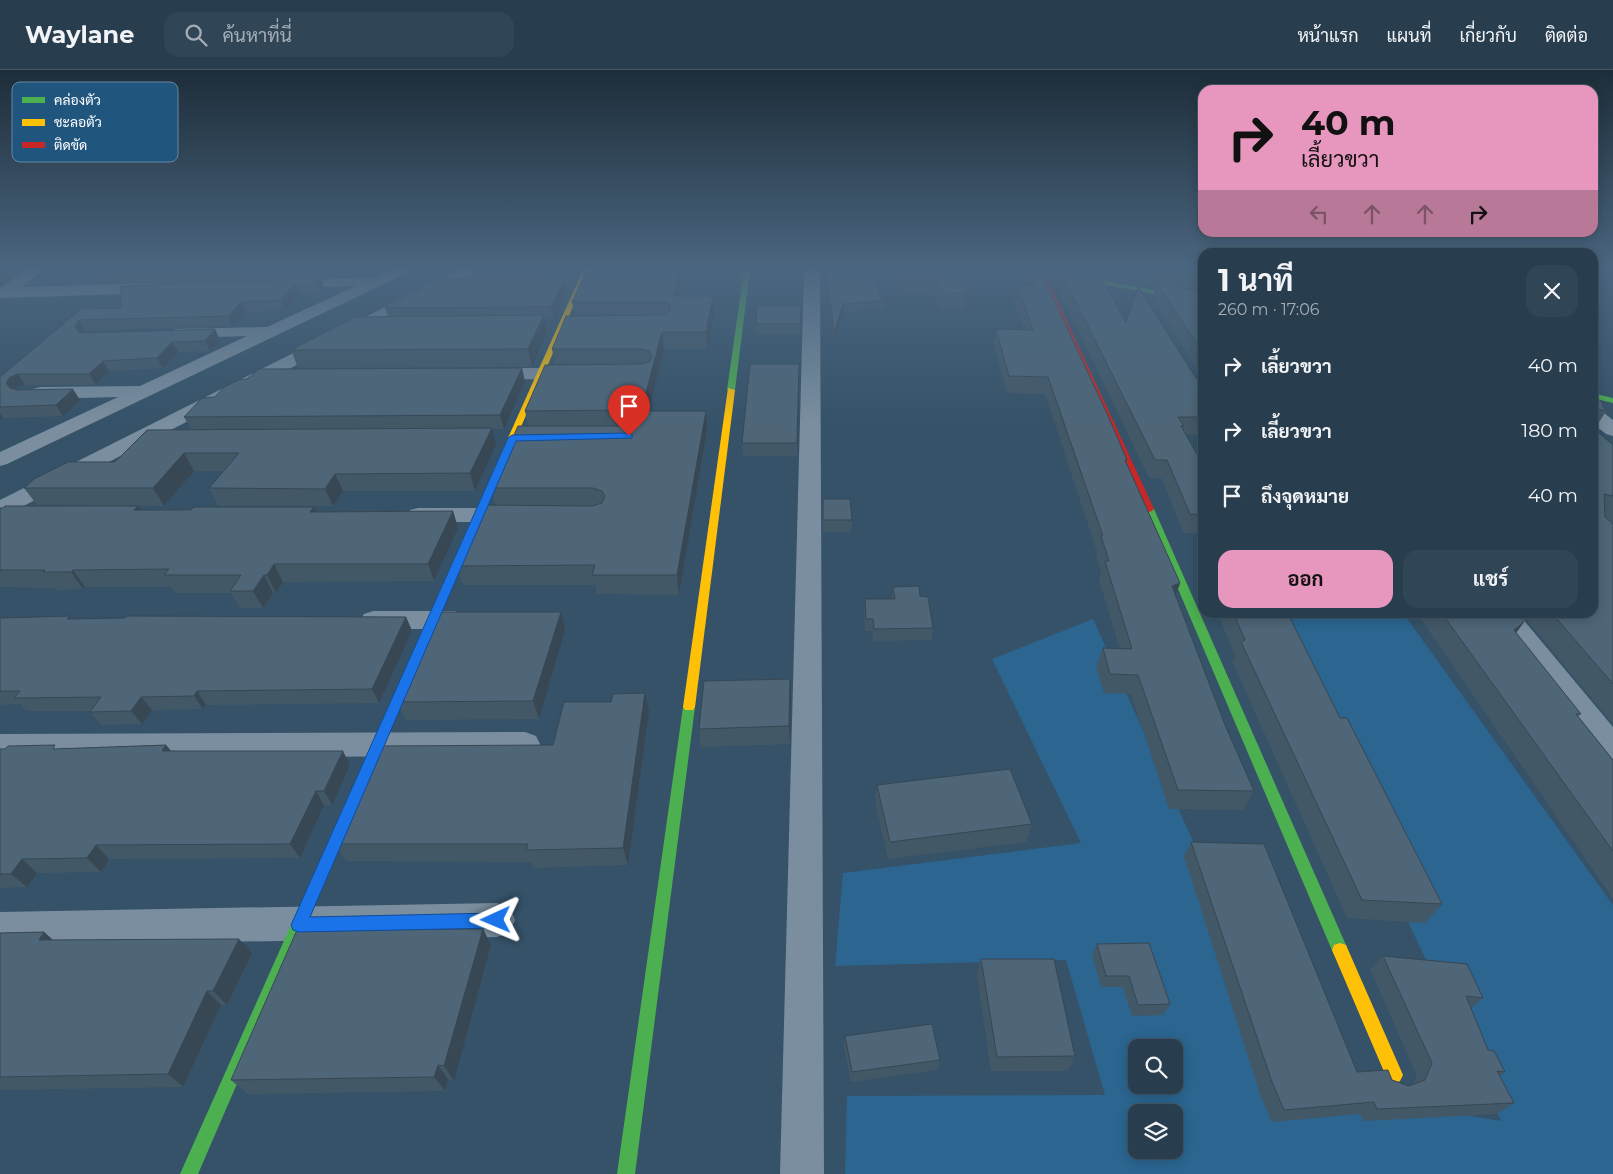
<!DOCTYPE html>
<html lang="th">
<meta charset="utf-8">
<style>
:root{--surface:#283e4e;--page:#304555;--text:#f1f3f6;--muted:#a5aeb6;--line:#445766;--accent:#e797bd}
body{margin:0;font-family:Montserrat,Sarabun,sans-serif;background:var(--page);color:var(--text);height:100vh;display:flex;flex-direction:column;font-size:19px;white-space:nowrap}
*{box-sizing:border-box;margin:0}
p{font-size:16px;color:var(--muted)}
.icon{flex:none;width:28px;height:28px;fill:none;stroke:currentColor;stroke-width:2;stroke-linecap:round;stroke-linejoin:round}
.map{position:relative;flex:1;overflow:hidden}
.panel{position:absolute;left:1198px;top:178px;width:400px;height:370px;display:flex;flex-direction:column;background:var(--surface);border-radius:15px;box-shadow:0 2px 12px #0003,0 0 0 1px var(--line)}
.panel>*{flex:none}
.banner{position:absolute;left:1198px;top:15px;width:400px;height:152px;border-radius:15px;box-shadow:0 2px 12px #0003,0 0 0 1px var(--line);background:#e797bd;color:#111;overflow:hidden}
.tools{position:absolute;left:1128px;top:969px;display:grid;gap:10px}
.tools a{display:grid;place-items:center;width:55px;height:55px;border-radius:10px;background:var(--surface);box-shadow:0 2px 12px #0003,0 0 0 1px var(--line);font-size:25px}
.pin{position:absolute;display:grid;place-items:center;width:42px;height:42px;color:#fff;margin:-51px -21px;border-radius:50% 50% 50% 0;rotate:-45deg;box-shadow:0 0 5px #0007}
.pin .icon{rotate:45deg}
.me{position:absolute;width:55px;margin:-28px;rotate:269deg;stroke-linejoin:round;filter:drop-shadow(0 0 4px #0008)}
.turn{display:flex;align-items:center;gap:18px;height:105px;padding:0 20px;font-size:22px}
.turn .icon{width:65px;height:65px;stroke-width:2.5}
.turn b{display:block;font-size:35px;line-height:42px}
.lanes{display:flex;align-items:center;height:48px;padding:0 20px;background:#0003;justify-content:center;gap:25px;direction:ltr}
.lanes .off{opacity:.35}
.round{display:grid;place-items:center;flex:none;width:52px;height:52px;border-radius:15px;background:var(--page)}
.headline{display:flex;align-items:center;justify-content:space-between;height:85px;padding:0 20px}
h1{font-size:30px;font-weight:700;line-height:38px}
.primary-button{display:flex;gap:10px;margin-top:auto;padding:10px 20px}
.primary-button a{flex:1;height:58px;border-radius:15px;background:var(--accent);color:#111;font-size:20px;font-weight:700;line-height:58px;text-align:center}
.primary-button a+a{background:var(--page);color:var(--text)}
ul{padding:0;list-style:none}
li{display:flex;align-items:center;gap:15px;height:65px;padding:0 20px}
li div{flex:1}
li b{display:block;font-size:19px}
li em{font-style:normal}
header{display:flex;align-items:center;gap:30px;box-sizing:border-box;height:70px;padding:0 25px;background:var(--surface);border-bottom:1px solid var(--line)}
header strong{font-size:24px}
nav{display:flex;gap:28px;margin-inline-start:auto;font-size:18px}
.search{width:350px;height:45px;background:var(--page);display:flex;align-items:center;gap:12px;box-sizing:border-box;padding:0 18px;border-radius:15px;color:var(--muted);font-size:19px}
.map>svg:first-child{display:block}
</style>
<header>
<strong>Waylane</strong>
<div class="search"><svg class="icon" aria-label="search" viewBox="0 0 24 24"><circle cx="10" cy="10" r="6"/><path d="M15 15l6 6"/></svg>ค้นหาที่นี่</div>
<nav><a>หน้าแรก</a><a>แผนที่</a><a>เกี่ยวกับ</a><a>ติดต่อ</a></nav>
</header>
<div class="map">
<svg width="1613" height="1104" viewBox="0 0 1613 1104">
<rect width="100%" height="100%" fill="#355268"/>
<!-- green -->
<path fill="#2b6590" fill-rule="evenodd" d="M1264 543H1403L1613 835V1104H845L847 1026 1105 1025 1066 890 835 896 843 803 1081 773 992 589 1093 549 1304 1018 1501 1051ZM1136 978H1174V1015H1136ZM1136 1042H1174V1080H1136Z"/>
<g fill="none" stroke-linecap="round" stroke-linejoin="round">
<!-- street -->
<g fill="#7a8e9f" fill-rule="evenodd">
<polygon points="26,200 43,200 22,217 157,213 163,215 165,218 163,221 157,223 0,228 0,218"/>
<polygon points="390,200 410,200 407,203 7,394 0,396 0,382 118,327 40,329 33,327 30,323 33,319 40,317 140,316 247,266 181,268 175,267 172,263 175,259 267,257 356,216 286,218 281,216 278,213 281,210 374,208"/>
<polygon points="459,200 478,200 475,203 8,444 0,446 0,430"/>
<polygon points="804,200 820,200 824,1104 780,1104"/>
<polygon points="486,298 567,298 574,300 576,304 574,308 567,310 479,308 477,304 479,300"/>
<polygon points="1597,341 1604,343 1613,350 1613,366 1606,364 1592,353 1592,342"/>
<polygon points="418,438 502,438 510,440 513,445 510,450 502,452 418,452 410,450 407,445 410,440"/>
<polygon points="373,541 454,541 463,544 467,550 463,556 454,559 373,559 364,556 360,550 364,544"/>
<polygon points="1489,542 1517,542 1613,657 1613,690 1602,686"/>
<polygon points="525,662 536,666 540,674 536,682 525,686 0,688 0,664"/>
<polygon points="497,833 510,838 515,850 510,862 497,867 0,876 0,842"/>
</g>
<!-- fast -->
<g fill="#4caf50" fill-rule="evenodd">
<polygon points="744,200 750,200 735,320 731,322 727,320"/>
<polygon points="1066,204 1202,229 1202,233 1064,207 1064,205"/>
<polygon points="1592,323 1613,328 1613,333 1592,328"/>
<polygon points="1149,436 1154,439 1346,875 1348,880 1346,885 1340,887 1334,885 1144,439"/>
<polygon points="443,521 448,525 198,1104 180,1104 438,525"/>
<polygon points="689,632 693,634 695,637 635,1104 617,1104 683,637 685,634"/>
</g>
<!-- slow -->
<g fill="#ffc107" fill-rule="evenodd">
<polygon points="583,200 589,200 448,525 443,529 439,528 438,525"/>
<polygon points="728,318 735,320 695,637 693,640 685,640 683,637"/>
<polygon points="1340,873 1346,875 1403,1005 1400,1011 1394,1014 1388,1011 1332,880 1334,875"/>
</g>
<!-- jam -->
<polygon fill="#c62828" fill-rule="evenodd" points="1039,200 1044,201 1154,439 1152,441 1149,442 1144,439"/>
</g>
<!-- wall -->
<g fill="#435867">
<polygon points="99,200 339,200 333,207 103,213 97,202"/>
<polygon points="473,200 577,200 574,205 474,205"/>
<polygon points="593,200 684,200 682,209 680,208 681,214 678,226 715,242 708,279 664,279 648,341 707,359 679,525 597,524 595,515 463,515 456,496 496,435 490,418 528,356 525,341 555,295 552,279 575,246 572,232 594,202"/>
<polygon points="826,200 855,200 852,210 883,231 882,239 843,242 833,271"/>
<polygon points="897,200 968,200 968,202 966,217 963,217 966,223 964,239 942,239 935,225 903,224"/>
<polygon points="1022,200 1040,200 1127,390 1126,392 1180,513 1176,525 1225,655 1254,721 1243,740 1169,739 1131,624 1104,623 1096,597 1103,578 1120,579 1099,510 1101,502 1096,485 1097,482 1045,324 1007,323 994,275 996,259 1024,260 1014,231 1017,215 1028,215"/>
<polygon points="1057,200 1089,200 1088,201 1126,253 1196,308 1200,313 1202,313 1202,365 1186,365 1202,393 1202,463 1184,463 1161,408 1149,408 1055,211"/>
<polygon points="1144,200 1202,200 1202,307 1153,229 1156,216 1143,213 1141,212"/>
<polygon points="321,209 324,219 321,223 299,224 285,240 245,242 232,256 85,260 84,262 220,270 210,281 178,282 163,298 109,301 96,315 25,315 17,317 16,320 80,330 63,346 3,348 0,351 0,307 81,239 121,238"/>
<polygon points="568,218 554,249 545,249 547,263 532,297 298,298 291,280 388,246 385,238"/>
<polygon points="801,236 800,264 756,265 756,254"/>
<polygon points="799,294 797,386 743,386 742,373"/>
<polygon points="522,298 525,312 504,359 492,359 496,375 475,421 343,421 333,436 218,436 209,418 224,401 194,401 164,436 37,435 24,418 115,392 191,359 184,347"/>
<polygon points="1592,325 1603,337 1607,340 1595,358 1593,358 1613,375 1613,654 1520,542 1592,542"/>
<polygon points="823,429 852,450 851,462 823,462"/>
<polygon points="138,436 140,440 314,437 316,442 453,441 458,458 434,511 283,512 276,523 273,523 263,538 240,538 231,523 175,523 171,517 85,517 83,519 56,520 54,518 0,517 0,438"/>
<polygon points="1202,494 1202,508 1200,501"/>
<polygon points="893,517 920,526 933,558 932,570 873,571 873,561 865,561 864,541 865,529 892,529"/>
<polygon points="1217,542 1287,542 1340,648 1442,834 1425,853 1347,848 1232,591 1235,586"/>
<polygon points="1416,542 1516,542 1524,552 1516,563 1581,644 1578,646 1613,690 1613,829"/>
<polygon points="406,547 412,561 379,633 206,635 203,639 152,640 142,654 101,655 90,642 91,641 26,641 21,634 0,635 0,548 72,549"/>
<polygon points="565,560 539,649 406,650 398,632"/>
<polygon points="791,627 790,674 701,677 699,659"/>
<polygon points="649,641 628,795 533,798 531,792 346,791 335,774 553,675"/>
<polygon points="166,675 171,681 350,695 332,735 324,735 300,788 109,789 101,802 37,803 27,817 0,818 0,679 58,679"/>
<polygon points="877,715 1032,754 1026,772 888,789 875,732"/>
<polygon points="1191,772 1357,1002 1392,1010 1409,1016 1413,1014 1417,1006 1370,899 1383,886 1483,928 1471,938 1488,980 1505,1002 1499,1006 1514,1033 1497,1044 1363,1051 1360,1044 1272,1052 1260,1024 1184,786"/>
<polygon points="44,862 52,870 252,883 227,935 221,935 183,1017 0,1020 0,863"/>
<polygon points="1097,874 1170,934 1163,945 1132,946 1123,917 1101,917 1092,885"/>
<polygon points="491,875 454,1011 448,1009 445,1021 248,1024 231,1010"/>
<polygon points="981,889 1075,986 1068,1001 991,1001 977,905"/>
<polygon points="845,966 940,990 937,1000 851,1012 844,976"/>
</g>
<!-- shaded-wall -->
<g fill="#374754">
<polygon points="5,200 23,200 0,216 0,203"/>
<polygon points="330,200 339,200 333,207"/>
<polygon points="573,200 577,200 574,205"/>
<polygon points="679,200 681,214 674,242 673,226"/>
<polygon points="681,200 684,200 682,209"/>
<polygon points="853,200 855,200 850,217 850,210"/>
<polygon points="565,207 568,218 554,249 551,237"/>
<polygon points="321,209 324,219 321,223 317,213"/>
<polygon points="295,214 299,224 285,240 281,230"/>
<polygon points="713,226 715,242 708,279 706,262"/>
<polygon points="241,232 245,242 232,256 228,246"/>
<polygon points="843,234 843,242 833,271 834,263"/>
<polygon points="544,245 547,263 532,297 528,279"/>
<polygon points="79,250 85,260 80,267 75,257"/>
<polygon points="215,259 220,270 210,281 205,271"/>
<polygon points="662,262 664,279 644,359 641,341"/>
<polygon points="172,272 178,282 163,298 157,288"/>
<polygon points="103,291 109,301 96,315 89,304"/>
<polygon points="799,294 799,307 797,386 797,373"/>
<polygon points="522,298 525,312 504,359 500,345"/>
<polygon points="18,304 25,315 17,317 14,324 6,313 10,307"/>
<polygon points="73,319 80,330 63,346 56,335"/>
<polygon points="706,341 707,359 679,525 677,505"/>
<polygon points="0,344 3,348 0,351"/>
<polygon points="492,358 496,375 475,421 470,403"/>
<polygon points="184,383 194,401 164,436 153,418"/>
<polygon points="335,404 343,421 333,436 325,419"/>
<polygon points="138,436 148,453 134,440"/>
<polygon points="314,437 321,454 310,442"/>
<polygon points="453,441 458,458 434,511 428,494"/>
<polygon points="274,494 283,512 276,523 267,505"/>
<polygon points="73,500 85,517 83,519 71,502"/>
<polygon points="264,505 273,523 263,538 253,521"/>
<polygon points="1180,513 1173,532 1172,516"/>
<polygon points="561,542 565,560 539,649 533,631"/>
<polygon points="406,547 412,561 379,633 372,619"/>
<polygon points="1524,552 1510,571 1514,560"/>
<polygon points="790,609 791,627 790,674 789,656"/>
<polygon points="197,621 206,635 203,639 194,626"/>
<polygon points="645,623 649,641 628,795 623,778"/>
<polygon points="141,627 152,640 142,654 131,641"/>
<polygon points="166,675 177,689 162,681"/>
<polygon points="343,681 350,695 332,735 324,721"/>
<polygon points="316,721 324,735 300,788 290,774"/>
<polygon points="96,775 109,789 101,802 87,788"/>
<polygon points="22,789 37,803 27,817 11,804"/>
<polygon points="483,859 491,875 454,1011 444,996"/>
<polygon points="44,862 61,877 39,870"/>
<polygon points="239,869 252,883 227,935 213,921"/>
<polygon points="207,921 221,935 183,1017 168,1004"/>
<polygon points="438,995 448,1009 445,1021 434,1007"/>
</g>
<!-- building -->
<g fill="#4e6678" stroke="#374754">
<polygon points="99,200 167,200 97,202"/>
<polygon points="676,200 679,200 673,226 713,226 706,262 662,262 641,341 706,341 677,505 592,505 595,495 456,496 483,435 592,436 602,433 605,426 602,421 593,418 490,418 518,356 626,356 634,353 638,349 635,343 626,340 525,341 545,295 642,294 649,292 652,287 649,281 642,279 552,279 566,246 661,245 667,244 671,239 669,234 661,232 572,232 586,202 671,202"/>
<polygon points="827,200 853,200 850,210 872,210 883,231 843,234 834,263"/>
<polygon points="902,200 968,200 968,202 955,202 966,223 944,224 937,209 904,209"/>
<polygon points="1031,200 1040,200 1109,348 1127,390 1125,390 1180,513 1172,516 1225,655 1254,721 1178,720 1138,605 1110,604 1103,578 1132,579 1105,491 1109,491 1101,466 1103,466 1048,307 1009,306 996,259 1033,260 1017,215 1037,216"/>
<polygon points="1060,200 1083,200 1099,203 1126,253 1138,217 1196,308 1200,313 1202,313 1202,347 1178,347 1184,356 1181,356 1202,393 1202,445 1190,444 1167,390 1155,390"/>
<polygon points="1155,200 1202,200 1202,208"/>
<polygon points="565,207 551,237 385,238 446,208"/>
<polygon points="321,209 317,213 295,214 281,230 241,232 228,246 79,250 75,257 79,262 85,263 215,259 205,271 172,272 157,288 103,291 89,304 18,304 10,307 6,313 10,318 17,320 73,319 56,335 0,337 0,307 81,239 121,238 121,216"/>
<polygon points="1157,213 1202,221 1202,282"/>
<polygon points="757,236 801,236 800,254 756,254"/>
<polygon points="544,245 528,279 291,280 355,247"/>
<polygon points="750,294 799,294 797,373 742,373"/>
<polygon points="522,298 500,345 184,347 202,328 215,327 224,317 239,310 247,309 259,299"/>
<polygon points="1592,325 1602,332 1603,337 1607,340 1592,340"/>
<polygon points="1592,357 1613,375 1613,426 1604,424 1605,447 1613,454 1613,614 1551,542 1592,542"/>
<polygon points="492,358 470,403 335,404 325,419 209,418 239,383 184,383 153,418 24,418 34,409 68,392 115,392 147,360"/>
<polygon points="823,429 850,429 852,450 823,450"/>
<polygon points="5,436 138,436 134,440 191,440 194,437 314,437 310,442 453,441 428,494 274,494 267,505 264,505 253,521 230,521 241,505 164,505 169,499 73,500 71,502 43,502 45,500 0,500 0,438 3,438"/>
<polygon points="919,516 920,526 928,527 933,558 874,559 873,549 866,549 865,529 895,529 893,517"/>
<polygon points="437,542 561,542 533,631 398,632"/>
<polygon points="1233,542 1287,542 1340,648 1347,648 1442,834 1362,830 1241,572 1245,570"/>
<polygon points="1441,542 1516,542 1524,552 1514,560 1581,644 1576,644 1613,690 1613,781"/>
<polygon points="70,546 67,549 125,548 127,546 406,547 372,619 197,621 194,626 141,627 131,641 90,642 101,627 14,628 20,621 0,621 0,548"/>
<polygon points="790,609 789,656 699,659 704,611"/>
<polygon points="645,623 623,778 526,780 528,774 335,774 378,676 553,675 564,632 611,632 613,624"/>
<polygon points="55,675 53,679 166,675 162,681 343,681 324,721 316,721 290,774 96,775 87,788 22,789 11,804 0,804 0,679 5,679 8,676"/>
<polygon points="1010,699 1032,754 890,772 877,715"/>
<polygon points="1191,772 1264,774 1357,1002 1388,1000 1392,1010 1409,1016 1425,1010 1432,993 1383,886 1467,894 1483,928 1466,926 1488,980 1494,981 1505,1002 1497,1001 1514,1033 1377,1039 1374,1032 1284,1040 1272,1012"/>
<polygon points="483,859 444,996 438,995 434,1007 231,1010 297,860"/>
<polygon points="44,862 39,870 239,869 213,921 207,921 168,1004 0,1007 0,863"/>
<polygon points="1149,873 1170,934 1138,935 1129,906 1106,906 1097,874"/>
<polygon points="981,889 1054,889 1075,986 997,987"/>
<polygon points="932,954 940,990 852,1002 845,966"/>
</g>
<!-- sky -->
<linearGradient id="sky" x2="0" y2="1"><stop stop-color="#1d2d39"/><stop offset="0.56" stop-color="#4b6680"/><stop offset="1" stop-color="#4b6680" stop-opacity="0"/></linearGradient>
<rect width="1613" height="354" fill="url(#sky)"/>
<!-- route -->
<polygon fill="#1a73e8" stroke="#114b97" points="629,363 632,364 632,368 516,371 310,847 496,843 502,845 504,850 502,855 496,858 299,862 293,860 291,855 508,368 512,365"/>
<!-- legend -->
<rect x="12" y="12" width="166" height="80" rx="8" fill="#20557d" stroke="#6388a4" stroke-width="1"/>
<rect x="22" y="27" width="23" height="6" fill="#4caf50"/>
<rect x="22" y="49" width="23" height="7" fill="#ffc107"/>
<rect x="22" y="72" width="23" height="6" fill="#c62828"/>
<g font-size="14" fill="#fff">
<text x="54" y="35">คล่องตัว</text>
<text x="54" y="57">ชะลอตัว</text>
<text x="54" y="80">ติดขัด</text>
</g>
</svg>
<div class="tools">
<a><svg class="icon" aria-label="search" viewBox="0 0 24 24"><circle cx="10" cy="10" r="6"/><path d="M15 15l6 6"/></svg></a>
<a><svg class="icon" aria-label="layers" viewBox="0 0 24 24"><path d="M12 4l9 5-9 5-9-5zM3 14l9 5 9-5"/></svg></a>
</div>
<div class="pin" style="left:629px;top:366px;background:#d93025"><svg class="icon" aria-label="arrive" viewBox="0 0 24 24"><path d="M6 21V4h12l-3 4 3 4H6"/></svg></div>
<svg class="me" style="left:496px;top:850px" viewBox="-20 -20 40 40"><path d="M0-17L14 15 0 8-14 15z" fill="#1a73e8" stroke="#fff" stroke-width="4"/></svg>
<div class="banner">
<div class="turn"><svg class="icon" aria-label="right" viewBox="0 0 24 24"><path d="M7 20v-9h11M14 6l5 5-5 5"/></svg><div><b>40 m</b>เลี้ยวขวา</div></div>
<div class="lanes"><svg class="icon off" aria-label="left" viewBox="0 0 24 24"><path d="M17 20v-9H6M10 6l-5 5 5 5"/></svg><svg class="icon off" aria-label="ahead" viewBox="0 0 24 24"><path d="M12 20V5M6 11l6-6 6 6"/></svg><svg class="icon off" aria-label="ahead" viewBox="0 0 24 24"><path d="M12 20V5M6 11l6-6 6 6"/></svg><svg class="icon" aria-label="right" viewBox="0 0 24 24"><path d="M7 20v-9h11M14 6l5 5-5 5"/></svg></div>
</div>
<section class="panel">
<div class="headline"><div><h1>1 นาที</h1><p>260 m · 17:06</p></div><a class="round"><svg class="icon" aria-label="close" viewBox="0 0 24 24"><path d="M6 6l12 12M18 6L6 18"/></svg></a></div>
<ul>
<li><svg class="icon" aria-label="right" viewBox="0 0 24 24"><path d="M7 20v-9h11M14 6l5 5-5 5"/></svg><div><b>เลี้ยวขวา</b></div><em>40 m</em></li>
<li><svg class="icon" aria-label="right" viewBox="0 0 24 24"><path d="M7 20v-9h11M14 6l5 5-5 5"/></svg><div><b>เลี้ยวขวา</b></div><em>180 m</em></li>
<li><svg class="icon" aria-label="arrive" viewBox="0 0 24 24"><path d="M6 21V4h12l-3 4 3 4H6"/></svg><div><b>ถึงจุดหมาย</b></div><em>40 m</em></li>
</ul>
<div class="primary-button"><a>ออก</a><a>แชร์</a></div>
</section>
</div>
